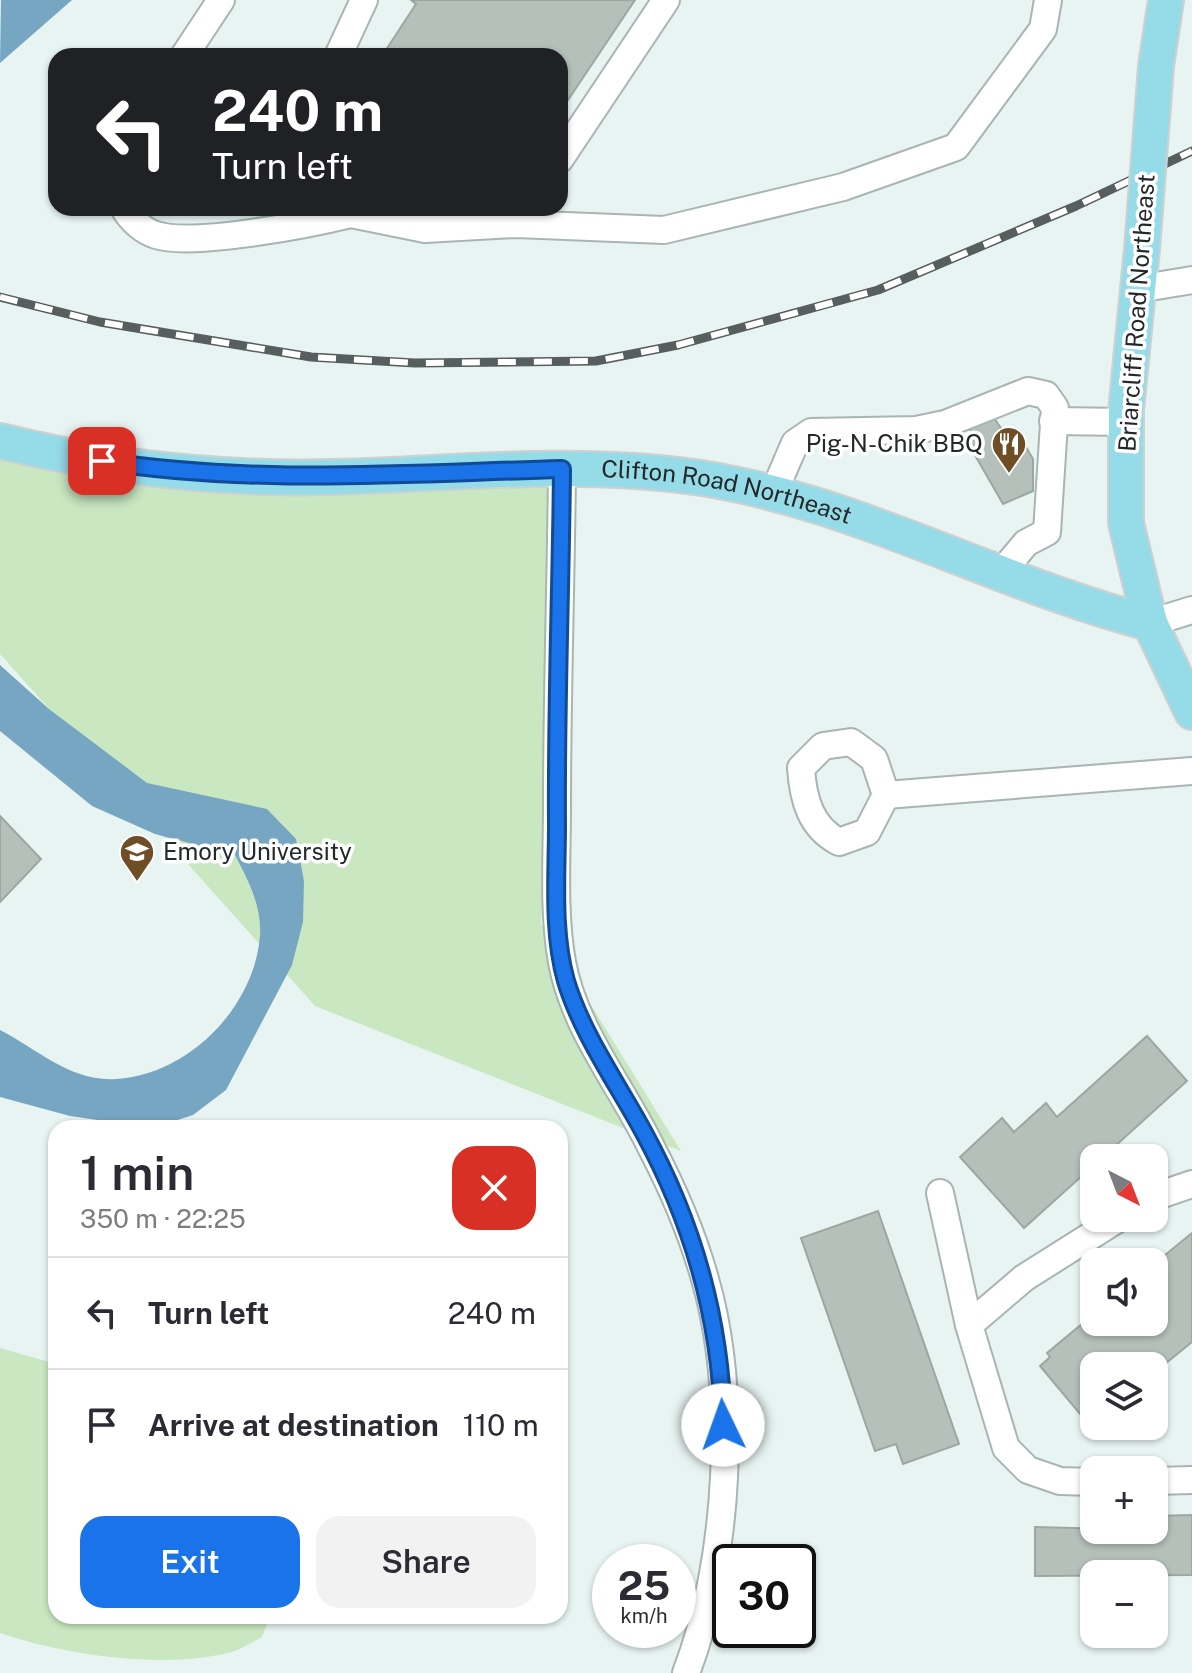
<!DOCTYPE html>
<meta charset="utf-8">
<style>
:root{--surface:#fff;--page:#f2f2f3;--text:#2b2b33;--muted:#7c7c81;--line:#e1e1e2;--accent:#1a73e8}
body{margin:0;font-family:"Public Sans",sans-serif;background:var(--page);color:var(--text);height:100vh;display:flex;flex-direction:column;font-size:30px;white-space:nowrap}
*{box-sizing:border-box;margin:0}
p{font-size:26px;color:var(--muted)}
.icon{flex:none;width:44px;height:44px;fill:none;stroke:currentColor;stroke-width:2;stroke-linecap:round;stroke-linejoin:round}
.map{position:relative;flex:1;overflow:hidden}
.sheet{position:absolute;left:48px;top:1120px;width:520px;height:504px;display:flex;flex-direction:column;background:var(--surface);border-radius:24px;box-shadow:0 2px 6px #0004}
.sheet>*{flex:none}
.hud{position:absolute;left:48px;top:48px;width:520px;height:168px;border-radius:24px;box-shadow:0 2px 6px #0004;background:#202124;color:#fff;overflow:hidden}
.needle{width:52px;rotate:138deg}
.fabs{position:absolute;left:1080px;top:1144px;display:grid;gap:16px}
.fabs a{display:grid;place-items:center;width:88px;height:88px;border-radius:16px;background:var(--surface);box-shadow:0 2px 6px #0004;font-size:40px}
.speed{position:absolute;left:592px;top:1544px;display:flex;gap:16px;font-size:40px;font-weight:700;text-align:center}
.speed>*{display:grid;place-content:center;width:104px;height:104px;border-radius:50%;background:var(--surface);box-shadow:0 2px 6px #0004;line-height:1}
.speed small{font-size:20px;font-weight:400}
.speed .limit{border:4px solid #111;border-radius:12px;background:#fff;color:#111}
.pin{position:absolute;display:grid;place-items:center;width:68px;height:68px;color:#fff;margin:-34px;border-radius:16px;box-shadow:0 4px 12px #0006}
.me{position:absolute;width:88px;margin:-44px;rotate:357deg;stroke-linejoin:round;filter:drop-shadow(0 0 6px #0008)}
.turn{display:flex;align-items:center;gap:28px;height:168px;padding:0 32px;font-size:36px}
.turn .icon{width:104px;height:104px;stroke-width:2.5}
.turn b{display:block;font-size:56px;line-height:68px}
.round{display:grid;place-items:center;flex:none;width:84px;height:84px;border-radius:24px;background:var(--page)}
.head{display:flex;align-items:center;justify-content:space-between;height:136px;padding:0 32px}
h1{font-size:48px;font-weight:600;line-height:60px}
.cta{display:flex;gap:16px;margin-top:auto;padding:16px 32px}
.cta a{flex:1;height:92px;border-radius:24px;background:var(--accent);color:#fff;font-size:32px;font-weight:600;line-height:92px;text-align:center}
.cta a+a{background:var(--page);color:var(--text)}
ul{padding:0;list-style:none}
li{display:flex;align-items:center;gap:24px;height:112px;padding:0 32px;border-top:2px solid var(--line)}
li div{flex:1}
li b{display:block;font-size:30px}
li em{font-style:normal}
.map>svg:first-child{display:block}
</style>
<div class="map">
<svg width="1192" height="1673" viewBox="0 0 1192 1673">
<rect width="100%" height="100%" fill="#e7f4f2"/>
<!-- green -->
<g fill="#c9e7c1">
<polygon points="0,451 130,468 568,454 541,924 681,1151 315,1006 0,654"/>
<path d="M0 1348 56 1364V1616H270L262 1637C252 1642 240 1650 228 1653 161 1669 64 1655 0 1633Z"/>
</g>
<!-- water -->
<g fill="#77a6c2">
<polygon points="1,0 72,0 0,63"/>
<path d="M0 665 49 709 147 783 267 809 296 839 304 881 303 922 292 965 226 1090 193 1115 153 1128 70 1116 0 1097V1030C37 1049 71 1082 116 1079 188 1075 254 1008 260 936 262 906 248 880 235 855L155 834 92 806 0 731Z"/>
</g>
<!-- building -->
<g fill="#b5c0ba" stroke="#9ca7a1" stroke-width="2">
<polygon points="411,0 635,0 560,112 560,56 382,56 416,4"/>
<polygon points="994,418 1013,445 1022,440 1033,459 1033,491 1003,504 968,443 976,438 969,428"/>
<polygon points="0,816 41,859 0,902"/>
<polygon points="1147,1036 1187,1081 1102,1158 1094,1158 1094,1165 1024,1228 960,1157 1002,1118 1014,1132 1046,1103 1057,1117"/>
<polygon points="878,1211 959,1444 903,1464 896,1444 875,1451 801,1238"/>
<polygon points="1192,1233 1192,1342 1154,1373 1154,1366 1094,1366 1094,1423 1090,1426 1040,1366 1050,1357 1047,1353 1094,1314 1094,1322 1154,1322 1154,1264"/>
<polygon points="1192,1515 1192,1575 1035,1576 1035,1527 1154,1530 1154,1516"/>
</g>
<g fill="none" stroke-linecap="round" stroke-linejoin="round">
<!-- minor casing -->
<g stroke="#a8b5b3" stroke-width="30">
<g id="minor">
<polyline points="184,56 221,0"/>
<polyline points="338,56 364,0"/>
<polyline points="560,159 666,0"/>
<path d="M124 208C131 220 143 231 156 235 193 247 311 224 351 214"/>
<polyline points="345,208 351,214 425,229 516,224 664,230 843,187 956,147 1043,29 1048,0"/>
<polyline points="1138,289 1192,280"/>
<polyline points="1053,421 1126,422"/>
<path d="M562 469C561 581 557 694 557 806 557 857 553 912 562 962 574 1029 622 1087 651 1147 673 1189 692 1233 705 1279 738 1394 729 1562 686 1673"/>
<polyline points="773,494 795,443 811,432 916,430 945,424 1028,391 1046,395 1055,408 1047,532 1026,543 1000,574"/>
<polyline points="1150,623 1192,610"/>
<path d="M851 742 874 759 886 795 867 832 839 842C810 827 803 798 801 768L823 746Z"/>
<polyline points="886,795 1192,771"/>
<polyline points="940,1193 969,1325 1006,1448 1028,1470 1060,1481 1094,1482"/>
<polyline points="1154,1197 1192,1184"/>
<polyline points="969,1325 1024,1278 1119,1218"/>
<polyline points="1154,1481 1192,1480"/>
</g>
</g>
<!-- major casing -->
<g stroke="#cfd0d0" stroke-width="38">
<g id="major">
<polyline points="1156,66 1166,0"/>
<polyline points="1142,249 1126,411 1126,523 1150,623 1192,712"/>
<path id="s1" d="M0 441C109 468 223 480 335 477 449 474 565 461 679 475 843 494 991 582 1150 623"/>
</g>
</g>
<!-- minor -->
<use href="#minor" stroke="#fff" stroke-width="26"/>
<!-- major -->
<use href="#major" stroke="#96dce8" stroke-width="34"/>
<!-- rail casing -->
<g stroke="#575e5e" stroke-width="9">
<polyline id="rail" points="0,297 100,322 311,357 415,363 596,361 678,345 878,290 1076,206 1192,151"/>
</g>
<!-- rail -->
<use href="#rail" stroke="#fff" stroke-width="6" stroke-dasharray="18" stroke-linecap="butt"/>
<!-- major-bridge casing -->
<g stroke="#cfd0d0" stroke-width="38" stroke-linecap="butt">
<polyline id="major-bridge" points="1142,249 1156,66"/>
</g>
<!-- major-bridge -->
<use href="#major-bridge" stroke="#96dce8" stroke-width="34"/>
</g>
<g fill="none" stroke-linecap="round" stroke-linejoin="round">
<!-- route casing -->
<g stroke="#114b97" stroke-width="20">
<path id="route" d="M102 461C255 485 408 473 562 469 561 588 556 706 557 825 557 876 552 932 566 981 582 1034 617 1083 643 1131 694 1224 721 1320 723 1425"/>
</g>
<!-- route -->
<use href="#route" stroke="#1a73e8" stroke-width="14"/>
</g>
<!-- icons -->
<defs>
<g id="restaurant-pin" transform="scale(1.8)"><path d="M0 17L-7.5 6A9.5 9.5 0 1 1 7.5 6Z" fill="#6f4e25" stroke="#fff"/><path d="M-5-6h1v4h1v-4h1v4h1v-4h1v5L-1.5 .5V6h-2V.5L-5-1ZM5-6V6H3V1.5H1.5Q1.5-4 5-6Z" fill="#fff"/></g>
<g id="university-pin" transform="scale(1.8)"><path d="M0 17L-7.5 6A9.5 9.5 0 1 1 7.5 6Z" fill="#6f4e25" stroke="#fff"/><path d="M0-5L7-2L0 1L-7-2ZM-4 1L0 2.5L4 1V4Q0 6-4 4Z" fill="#fff"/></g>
</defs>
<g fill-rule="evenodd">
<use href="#restaurant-pin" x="1009" y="444"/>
<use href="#university-pin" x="137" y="852"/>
</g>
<g text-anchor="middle" stroke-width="7" stroke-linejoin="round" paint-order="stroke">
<!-- street labels -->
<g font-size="24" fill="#232828" stroke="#fff">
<text transform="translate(1137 313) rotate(-86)" y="8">Briarcliff Road Northeast</text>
<text dy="8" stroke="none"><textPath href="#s1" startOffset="732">Clifton Road Northeast</textPath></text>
</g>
<!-- poi labels -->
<g font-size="24" fill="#232828" stroke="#fff" text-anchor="end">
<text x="983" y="452">Pig-N-Chik BBQ</text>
<text x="163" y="860" text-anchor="start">Emory University</text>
</g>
</g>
</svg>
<div class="fabs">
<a><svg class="needle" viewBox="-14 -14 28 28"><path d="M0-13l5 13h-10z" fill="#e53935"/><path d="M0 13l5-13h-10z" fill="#7c7c81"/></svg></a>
<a><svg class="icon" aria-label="sound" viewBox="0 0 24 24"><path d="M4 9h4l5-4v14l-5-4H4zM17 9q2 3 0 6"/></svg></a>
<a><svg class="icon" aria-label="layers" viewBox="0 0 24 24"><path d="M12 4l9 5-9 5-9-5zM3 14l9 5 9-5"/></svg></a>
<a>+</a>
<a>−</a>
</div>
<div class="speed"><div>25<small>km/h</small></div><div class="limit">30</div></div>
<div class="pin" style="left:102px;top:461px;background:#d93025"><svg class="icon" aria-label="arrive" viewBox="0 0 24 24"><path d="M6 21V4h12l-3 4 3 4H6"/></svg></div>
<svg class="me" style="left:723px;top:1425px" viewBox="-20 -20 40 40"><circle r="19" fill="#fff"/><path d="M0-13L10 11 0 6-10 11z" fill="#1a73e8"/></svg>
<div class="hud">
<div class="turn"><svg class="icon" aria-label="left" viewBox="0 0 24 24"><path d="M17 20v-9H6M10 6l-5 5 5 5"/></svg><div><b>240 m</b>Turn left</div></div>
</div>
<section class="sheet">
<div class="head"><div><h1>1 min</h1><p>350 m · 22:25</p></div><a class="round" style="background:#d93025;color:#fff"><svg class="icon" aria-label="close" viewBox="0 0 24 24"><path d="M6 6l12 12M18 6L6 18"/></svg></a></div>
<ul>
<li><svg class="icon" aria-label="left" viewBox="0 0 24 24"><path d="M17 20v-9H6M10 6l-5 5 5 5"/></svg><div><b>Turn left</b></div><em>240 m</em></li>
<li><svg class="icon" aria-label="arrive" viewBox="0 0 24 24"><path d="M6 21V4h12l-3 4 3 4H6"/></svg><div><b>Arrive at destination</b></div><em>110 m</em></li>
</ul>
<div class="cta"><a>Exit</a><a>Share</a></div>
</section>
</div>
